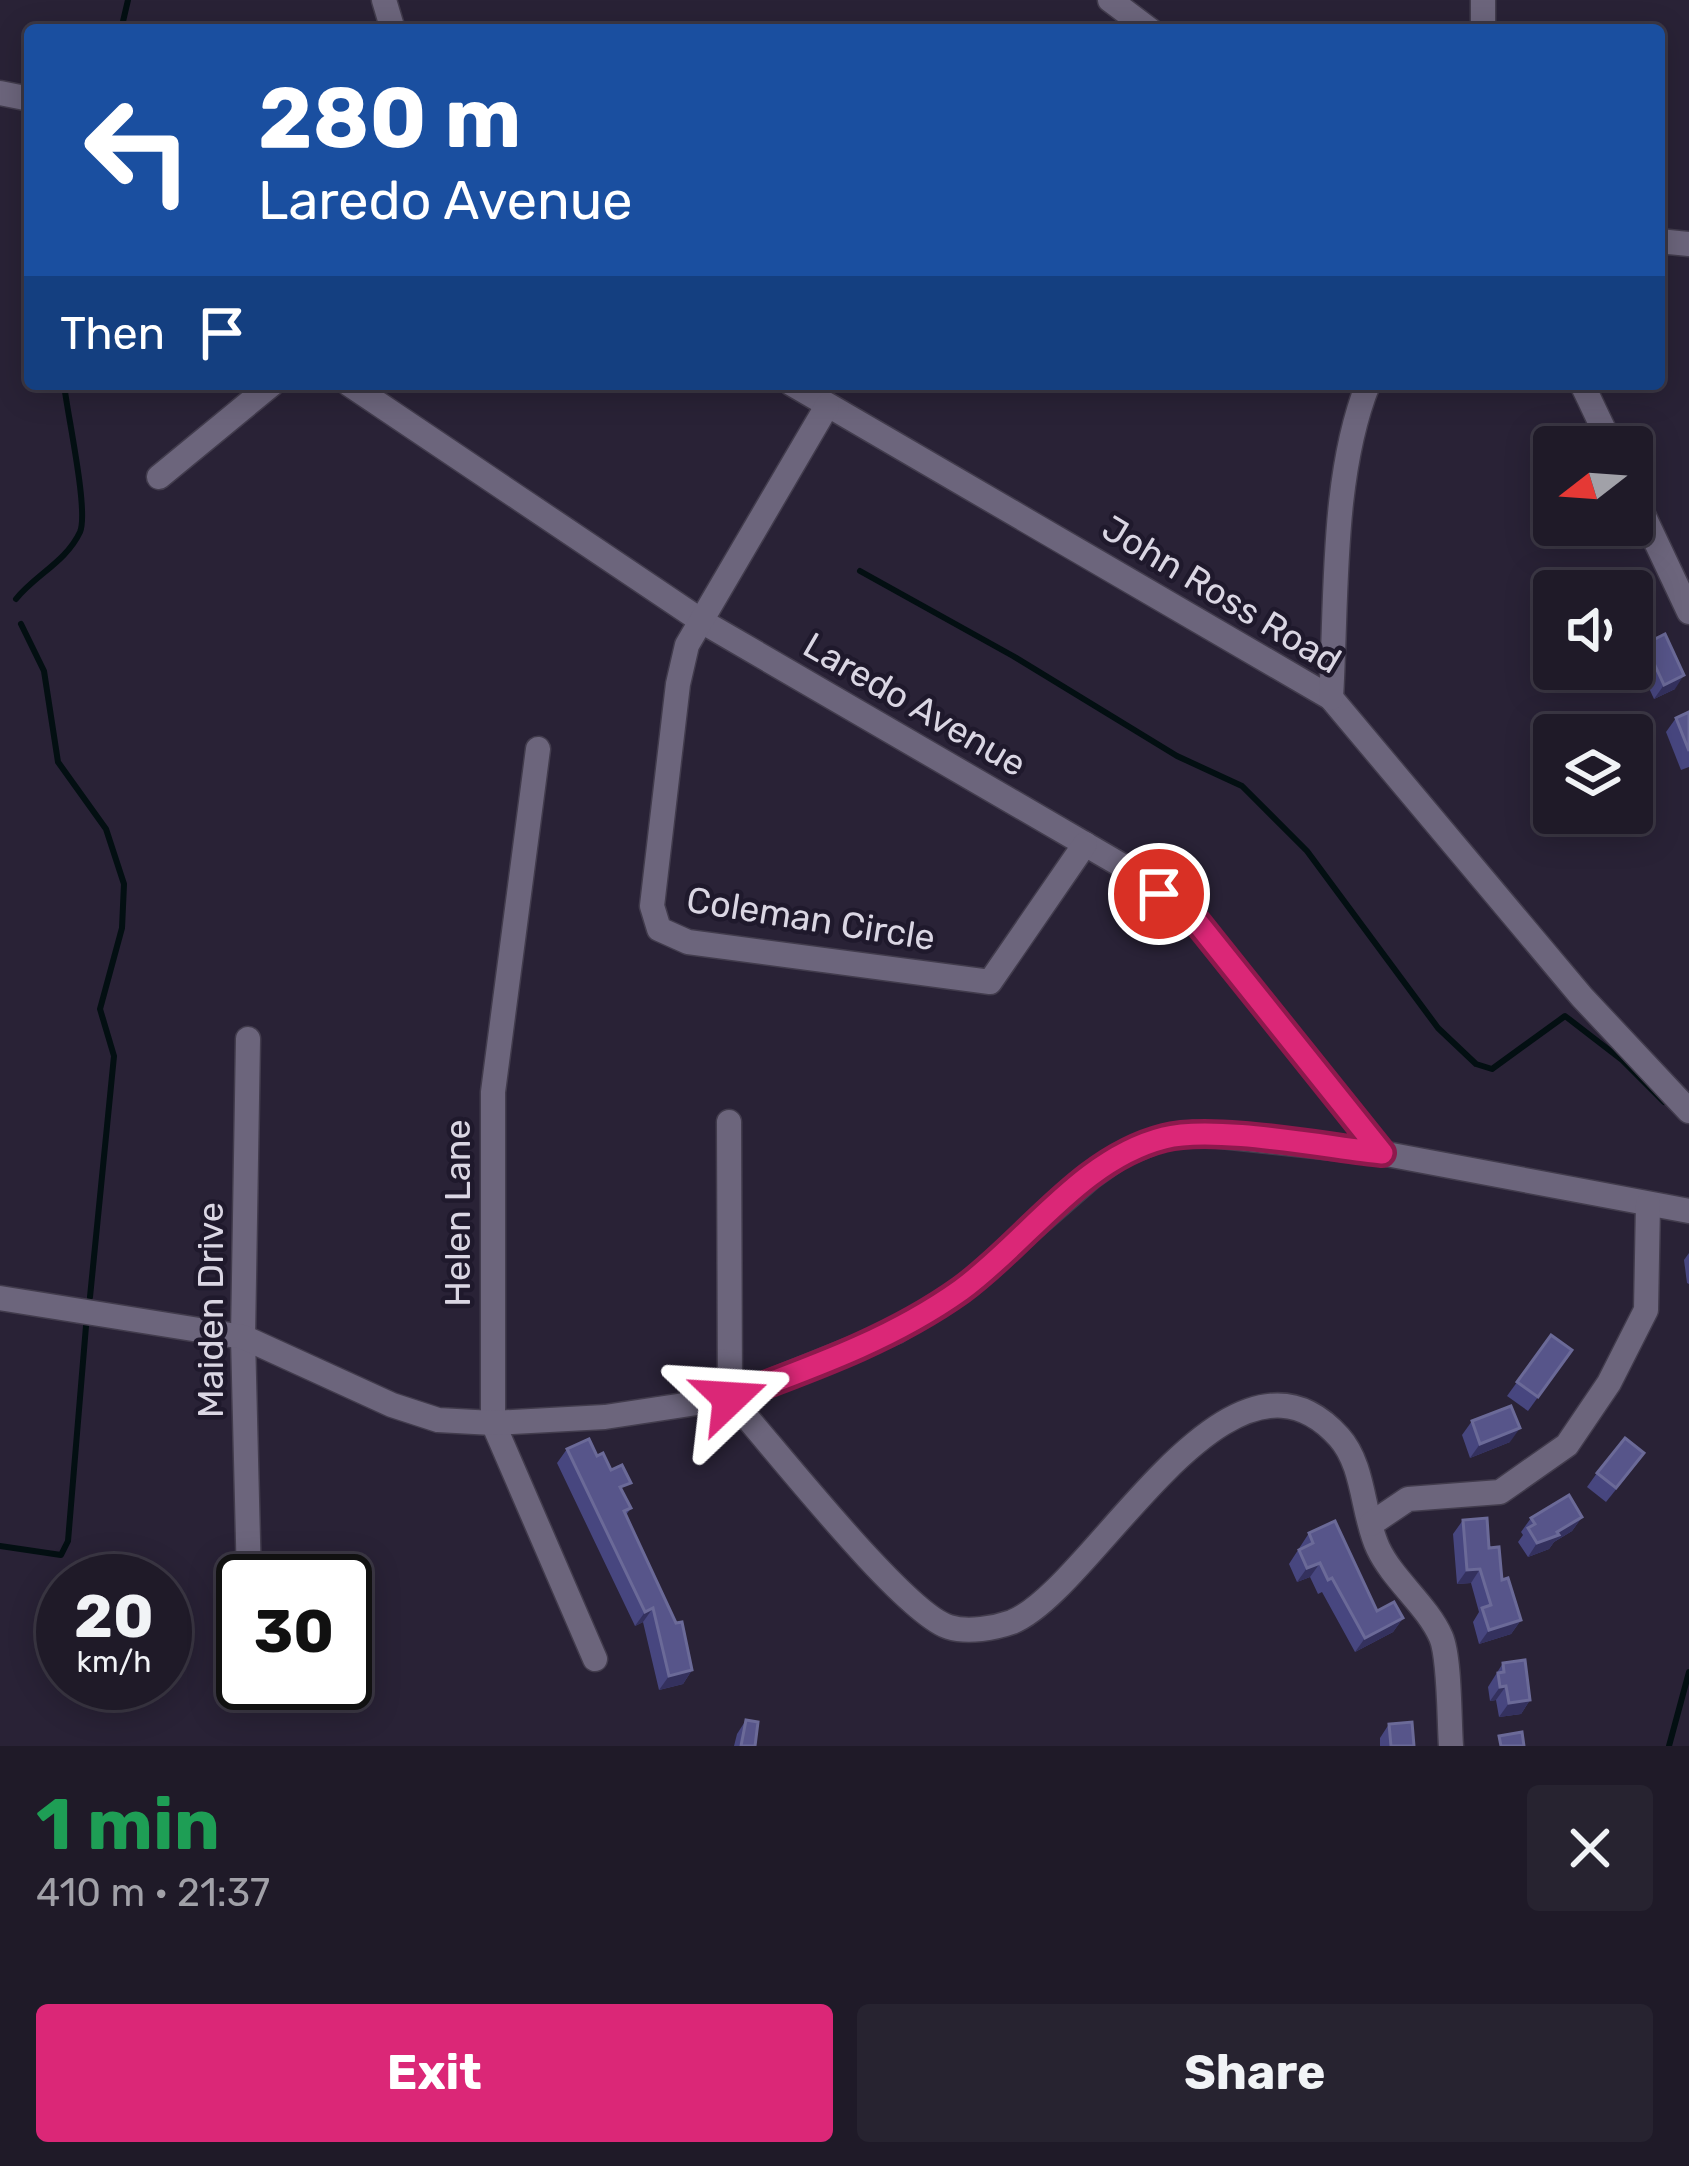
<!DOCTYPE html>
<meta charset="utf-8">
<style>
:root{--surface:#1f1a28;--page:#272330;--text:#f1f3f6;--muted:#a1a1a8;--line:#3c3845;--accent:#db2777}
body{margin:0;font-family:Rubik,sans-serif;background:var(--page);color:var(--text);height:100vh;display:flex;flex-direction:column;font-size:45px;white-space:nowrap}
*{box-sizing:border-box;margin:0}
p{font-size:39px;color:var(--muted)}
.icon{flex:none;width:66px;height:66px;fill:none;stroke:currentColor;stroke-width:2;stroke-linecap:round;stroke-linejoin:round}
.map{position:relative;height:1746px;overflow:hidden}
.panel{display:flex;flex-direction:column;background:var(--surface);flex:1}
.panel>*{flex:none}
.top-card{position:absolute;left:24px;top:24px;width:1641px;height:366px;border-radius:12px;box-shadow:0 6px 30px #0003,0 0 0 3px var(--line);background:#1a4fa0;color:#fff;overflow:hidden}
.needle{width:78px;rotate:253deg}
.buttons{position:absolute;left:1533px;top:426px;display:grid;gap:24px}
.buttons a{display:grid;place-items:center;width:120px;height:120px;border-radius:12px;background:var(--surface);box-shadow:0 6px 30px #0003,0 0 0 3px var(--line);font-size:60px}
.speed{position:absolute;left:36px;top:1554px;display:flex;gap:24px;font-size:60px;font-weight:700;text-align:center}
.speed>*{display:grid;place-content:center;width:156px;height:156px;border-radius:50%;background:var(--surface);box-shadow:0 6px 30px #0003,0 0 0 3px var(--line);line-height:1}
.speed small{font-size:30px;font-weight:400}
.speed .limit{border:6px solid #111;border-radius:18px;background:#fff;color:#111}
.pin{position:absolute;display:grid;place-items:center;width:102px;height:102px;color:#fff;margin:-51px;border:6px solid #fff;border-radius:50%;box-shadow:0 3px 12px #0007}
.me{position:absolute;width:132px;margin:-66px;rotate:70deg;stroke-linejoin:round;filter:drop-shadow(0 0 9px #0008)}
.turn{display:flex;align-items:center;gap:42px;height:252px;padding:0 36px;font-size:54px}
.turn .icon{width:156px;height:156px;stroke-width:2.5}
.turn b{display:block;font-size:84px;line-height:102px}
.then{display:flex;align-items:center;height:114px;padding:0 36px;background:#0003;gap:24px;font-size:45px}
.round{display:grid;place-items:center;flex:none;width:126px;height:126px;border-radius:12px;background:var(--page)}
.head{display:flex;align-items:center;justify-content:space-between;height:204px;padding:0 36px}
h1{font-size:72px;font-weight:700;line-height:90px;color:#1e9e55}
.button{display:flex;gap:24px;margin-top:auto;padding:24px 36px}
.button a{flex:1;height:138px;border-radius:12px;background:var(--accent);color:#fff;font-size:48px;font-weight:700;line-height:138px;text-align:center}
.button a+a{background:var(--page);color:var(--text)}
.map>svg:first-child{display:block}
</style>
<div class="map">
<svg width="1689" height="1746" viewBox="0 0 1689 1746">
<rect width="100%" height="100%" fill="#292236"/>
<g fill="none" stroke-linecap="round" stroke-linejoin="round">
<!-- stream -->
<g stroke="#030f12" stroke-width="6">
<polyline points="121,30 128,0"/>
<polyline points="860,571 1013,656 1177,756 1242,786 1307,851 1438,1028 1476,1064 1492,1069 1565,1016 1622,1060 1664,1102"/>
<path d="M16 599C35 575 66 562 80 532 89 511 67 413 64 384"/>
<polyline points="21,624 44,671 58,762 106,829 124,884 122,928 100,1009 114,1056 90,1297"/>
<polyline points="0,1546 61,1555 68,1541 86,1326"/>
<polyline points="1669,1746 1689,1672"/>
</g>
<!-- minor casing -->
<g stroke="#423c4d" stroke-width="27">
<g id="minor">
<polyline points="384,0 393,30"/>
<polyline points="1110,0 1150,30"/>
<polyline points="1483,30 1483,0"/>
<polyline points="0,93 30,99"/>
<polyline points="1659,241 1689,244"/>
<polyline points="349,384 703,622 1121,865 1197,922 1381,1153"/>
<polyline points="792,384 1331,698 1582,997 1689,1111"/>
<polyline points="1582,384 1612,447"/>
<polyline points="827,406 687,645 678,684 652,906 659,929 688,942 990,982 1085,844"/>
<polyline points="159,477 272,384"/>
<polyline points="1632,491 1689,612"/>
<path d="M1331 698C1337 598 1331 477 1368 384"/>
<polyline points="538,749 493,1092 493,1423 595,1659"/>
<polyline points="248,1039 243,1337 249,1581"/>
<path d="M729 1122 730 1398C770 1442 903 1613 949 1627 968 1633 995 1628 1012 1622 1094 1589 1229 1314 1339 1437 1365 1466 1362 1514 1378 1548 1393 1580 1427 1605 1441 1637 1450 1658 1449 1720 1451 1746"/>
<polyline points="0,1298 243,1337 392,1405 438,1420 493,1423 605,1417 730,1398 897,1331 964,1288 1091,1177 1122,1155 1161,1139 1193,1133 1381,1153 1689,1211"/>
<polyline points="1371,1524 1408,1499 1500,1492 1567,1445 1609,1383 1646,1310 1648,1204"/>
</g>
</g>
<!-- minor -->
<use href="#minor" stroke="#6c657c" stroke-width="24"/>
</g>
<!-- wall -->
<g fill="#47467f">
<polygon points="1645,644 1675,689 1654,699 1635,658"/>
<polygon points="1689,712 1689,767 1681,770 1666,732 1676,718"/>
<polygon points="1689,1253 1689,1284 1687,1283 1684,1260"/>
<polygon points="1551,1335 1572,1350 1528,1411 1507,1396"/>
<polygon points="1472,1421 1510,1442 1470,1458 1462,1435"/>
<polygon points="567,1449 623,1493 631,1508 626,1515 692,1670 683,1684 659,1690 643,1622 635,1626 557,1463"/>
<polygon points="1634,1467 1606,1502 1587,1487 1597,1473"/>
<polygon points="1582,1517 1572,1531 1554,1542 1549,1549 1528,1557 1518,1542 1523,1535 1521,1532 1531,1518"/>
<polygon points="1463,1520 1489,1548 1521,1620 1511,1634 1479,1644 1473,1622 1479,1612 1471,1583 1457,1584 1453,1534"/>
<polygon points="1309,1533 1377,1611 1403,1618 1393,1632 1355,1652 1322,1592 1318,1594 1310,1577 1297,1582 1289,1564"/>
<polygon points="1503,1663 1530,1700 1521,1714 1499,1717 1496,1700 1490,1701 1488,1687"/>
<polygon points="746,1720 755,1746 734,1746 737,1734"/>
<polygon points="1389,1724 1414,1746 1380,1746 1380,1738"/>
</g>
<!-- shaded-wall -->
<g fill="#34315e">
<polygon points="1684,675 1675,689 1654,699 1664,685"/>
<polygon points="1520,1428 1510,1442 1470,1458 1480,1444"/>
<polygon points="1582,1517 1572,1531 1554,1542 1549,1549 1528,1557 1537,1543"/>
<polygon points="1320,1563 1310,1577 1297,1582 1307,1568"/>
<polygon points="1480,1569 1471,1583 1457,1584 1467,1570"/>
<polygon points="653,1608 643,1622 635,1626 645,1612"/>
<polygon points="1403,1618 1393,1632 1355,1652 1365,1638"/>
<polygon points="1521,1620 1511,1634 1479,1644 1489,1630"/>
<polygon points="692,1670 683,1684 659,1690 669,1676"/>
<polygon points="1506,1686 1496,1700 1490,1701 1500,1687"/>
<polygon points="1530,1700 1521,1714 1499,1717 1509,1703"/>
</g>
<!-- building -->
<g fill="#57558a" stroke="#6b6a98" stroke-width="3">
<polygon points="1665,634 1684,675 1664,685 1645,644"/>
<polygon points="1689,712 1689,751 1676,718"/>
<polygon points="1551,1335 1572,1350 1538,1397 1517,1382"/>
<polygon points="1511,1406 1520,1428 1480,1444 1472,1421"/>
<polygon points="1625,1438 1644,1453 1616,1488 1597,1473"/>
<polygon points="589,1439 597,1456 603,1453 611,1470 622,1465 631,1483 620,1487 631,1508 624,1511 676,1623 682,1622 692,1670 669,1676 653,1608 645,1612 567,1449"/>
<polygon points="1569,1495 1582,1517 1557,1532 1559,1535 1537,1543 1528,1528 1535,1524 1531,1518"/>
<polygon points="1487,1518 1489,1548 1499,1547 1502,1580 1508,1578 1521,1620 1489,1630 1482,1608 1491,1605 1480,1569 1467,1570 1463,1520"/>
<polygon points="1335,1521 1377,1611 1394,1602 1403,1618 1365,1638 1332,1578 1328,1580 1320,1563 1307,1568 1299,1550 1313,1543 1309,1533"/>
<polygon points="1525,1660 1530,1700 1509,1703 1506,1686 1500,1687 1498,1673 1504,1672 1503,1663"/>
<polygon points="746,1720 758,1722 755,1746 741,1746"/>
<polygon points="1412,1722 1414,1746 1391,1746 1389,1724"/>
<polygon points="1522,1732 1524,1746 1501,1746 1499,1736"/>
</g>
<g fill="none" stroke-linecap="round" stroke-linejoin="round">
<!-- route casing -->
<g stroke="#8e194d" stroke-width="30">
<path id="route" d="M730 1398C810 1368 891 1340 961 1290 1027 1242 1081 1159 1164 1138 1213 1125 1326 1147 1382 1153L1197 922 1159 894"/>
</g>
<!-- route -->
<use href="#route" stroke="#db2777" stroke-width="21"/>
</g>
<g text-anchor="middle" stroke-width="9" stroke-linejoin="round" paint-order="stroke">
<!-- street labels -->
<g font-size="36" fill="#dad6e3" stroke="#1f192c">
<text transform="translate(1222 594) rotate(31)" y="13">John Ross Road</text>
<text transform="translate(915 704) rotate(30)" y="13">Laredo Avenue</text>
<text transform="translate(811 918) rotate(9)" y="13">Coleman Circle</text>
<text transform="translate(457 1213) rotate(-90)" y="13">Helen Lane</text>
<text transform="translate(210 1310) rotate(-90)" y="13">Maiden Drive</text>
</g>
</g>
</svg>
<div class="buttons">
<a><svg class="needle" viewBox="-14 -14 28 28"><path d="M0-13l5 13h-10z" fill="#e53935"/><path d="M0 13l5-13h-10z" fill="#a1a1a8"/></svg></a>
<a><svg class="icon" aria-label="sound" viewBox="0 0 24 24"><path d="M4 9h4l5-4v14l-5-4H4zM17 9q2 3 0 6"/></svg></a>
<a><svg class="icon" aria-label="layers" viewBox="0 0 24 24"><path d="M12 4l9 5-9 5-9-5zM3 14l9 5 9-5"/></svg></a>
</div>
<div class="speed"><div>20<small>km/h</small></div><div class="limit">30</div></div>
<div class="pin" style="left:1159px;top:894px;background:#d93025"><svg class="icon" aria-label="arrive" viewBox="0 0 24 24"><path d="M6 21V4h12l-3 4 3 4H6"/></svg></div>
<svg class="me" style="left:730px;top:1398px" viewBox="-20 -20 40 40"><path d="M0-17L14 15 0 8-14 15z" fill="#db2777" stroke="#fff" stroke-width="4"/></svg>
<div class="top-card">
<div class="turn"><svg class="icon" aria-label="left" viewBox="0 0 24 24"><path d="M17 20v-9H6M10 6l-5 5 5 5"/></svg><div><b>280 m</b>Laredo Avenue</div></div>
<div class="then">Then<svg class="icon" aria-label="arrive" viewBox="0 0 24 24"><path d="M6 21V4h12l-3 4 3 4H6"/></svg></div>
</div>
</div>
<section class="panel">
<div class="head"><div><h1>1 min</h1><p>410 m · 21:37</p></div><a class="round"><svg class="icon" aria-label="close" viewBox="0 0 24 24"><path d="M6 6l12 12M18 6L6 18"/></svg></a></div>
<div class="button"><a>Exit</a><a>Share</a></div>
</section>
